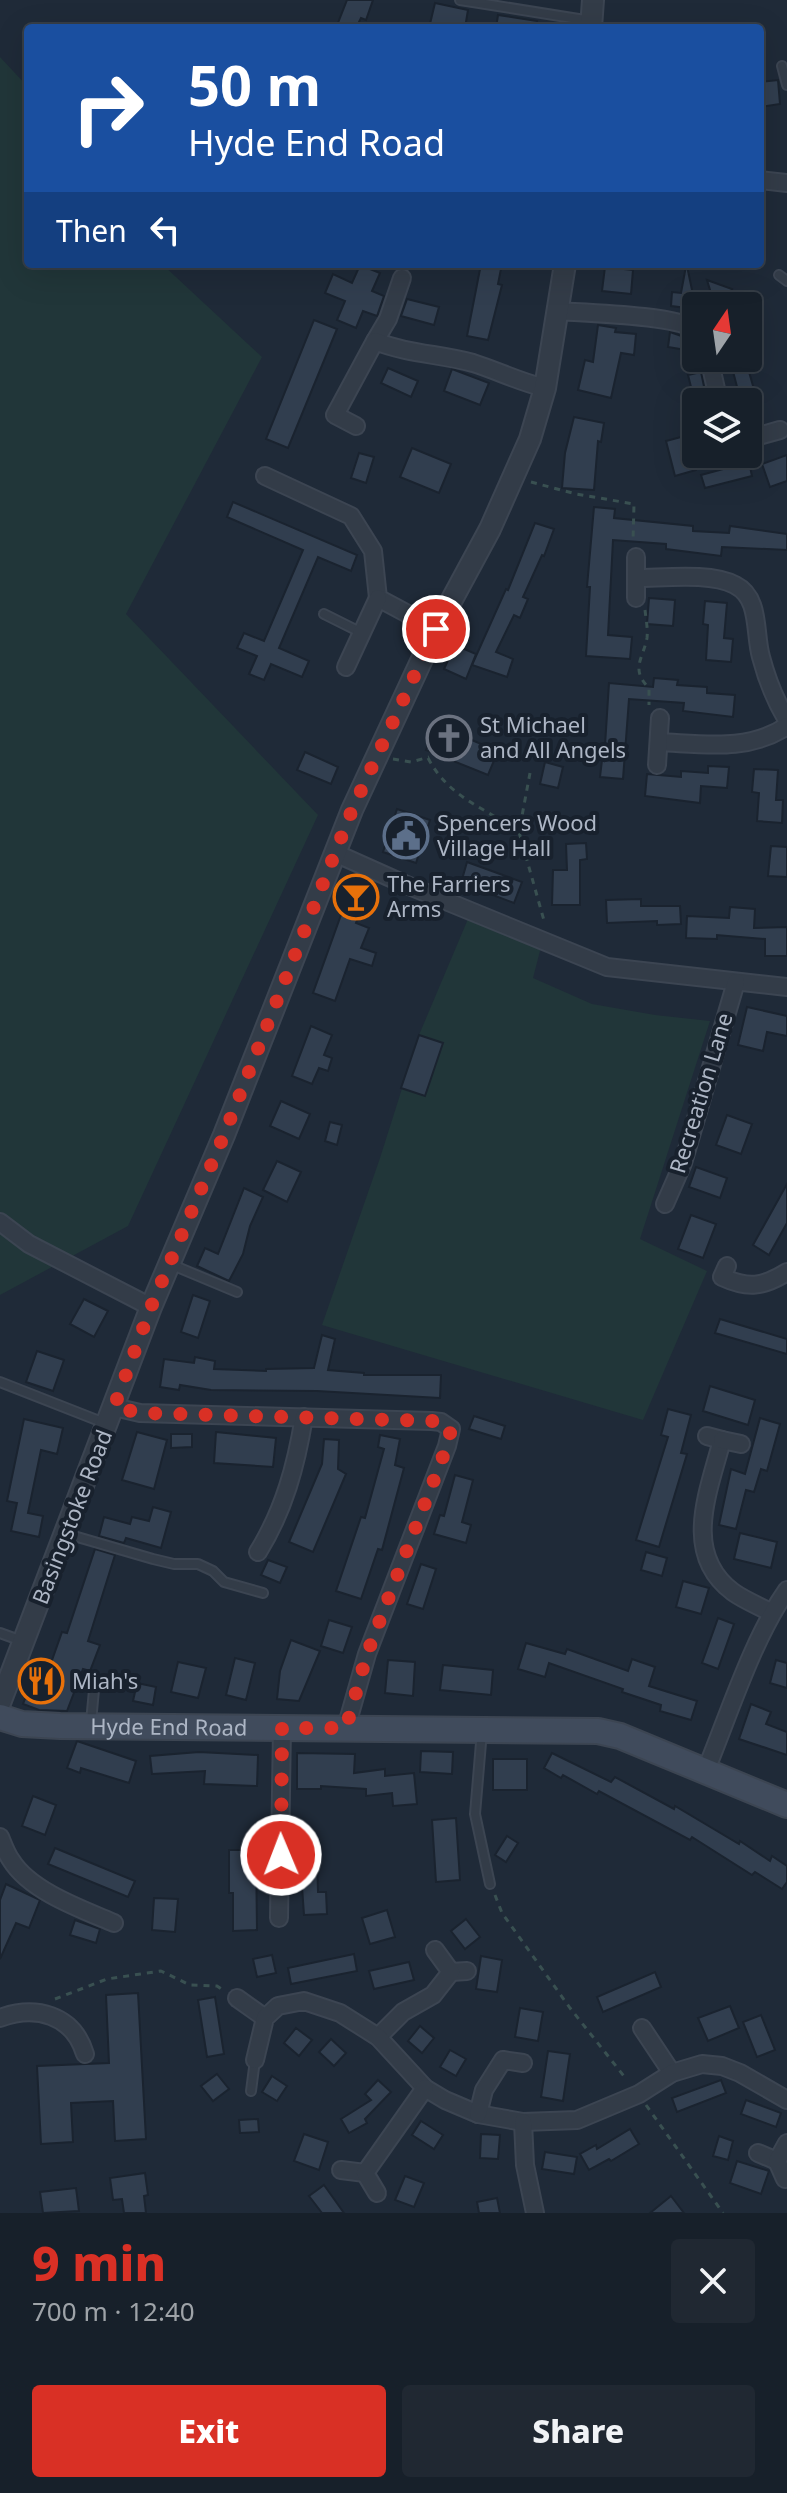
<!DOCTYPE html>
<meta charset="utf-8">
<style>
:root{--surface:#17202a;--page:#202832;--text:#f1f3f6;--muted:#9ea3a8;--line:#363e47;--accent:#d93025}
body{margin:0;font-family:"Noto Sans",sans-serif;background:var(--page);color:var(--text);height:100vh;display:flex;flex-direction:column;font-size:30px;white-space:nowrap}
*{box-sizing:border-box;margin:0}
p{font-size:26px;color:var(--muted)}
.icon{flex:none;width:44px;height:44px;fill:none;stroke:currentColor;stroke-width:2;stroke-linecap:round;stroke-linejoin:round}
.map{position:relative;height:2213px;overflow:hidden}
.drawer{display:flex;flex-direction:column;background:var(--surface);flex:1}
.drawer>*{flex:none}
.guide{position:absolute;left:24px;top:24px;width:740px;height:244px;border-radius:8px;box-shadow:0 8px 32px #0002,0 0 0 2px var(--line);background:#1a4fa0;color:#fff;overflow:hidden}
.needle{width:52px;rotate:13deg}
.controls{position:absolute;left:682px;top:292px;display:grid;gap:16px}
.controls a{display:grid;place-items:center;width:80px;height:80px;border-radius:8px;background:var(--surface);box-shadow:0 8px 32px #0002,0 0 0 2px var(--line);font-size:40px}
.pin{position:absolute;display:grid;place-items:center;width:68px;height:68px;color:#fff;margin:-34px;border:4px solid #fff;border-radius:50%;box-shadow:0 2px 8px #0007}
.me{position:absolute;width:88px;margin:-44px;rotate:359deg;stroke-linejoin:round;filter:drop-shadow(0 0 6px #0008)}
.turn{display:flex;align-items:center;gap:28px;height:168px;padding:0 32px;font-size:36px}
.turn .icon{width:104px;height:104px;stroke-width:2.5}
.turn b{display:block;font-size:56px;line-height:68px}
.then{display:flex;align-items:center;height:76px;padding:0 32px;background:#0003;gap:16px;font-size:30px}
.round{display:grid;place-items:center;flex:none;width:84px;height:84px;border-radius:8px;background:var(--page)}
.summary{display:flex;align-items:center;justify-content:space-between;height:136px;padding:0 32px}
h1{font-size:48px;font-weight:800;line-height:60px;color:var(--accent)}
.primary-button{display:flex;gap:16px;margin-top:auto;padding:16px 32px}
.primary-button a{flex:1;height:92px;border-radius:8px;background:var(--accent);color:#fff;font-size:32px;font-weight:800;line-height:92px;text-align:center}
.primary-button a+a{background:var(--page);color:var(--text)}
.map>svg:first-child{display:block}
</style>
<div class="map">
<svg width="787" height="2213" viewBox="0 0 787 2213">
<rect width="100%" height="100%" fill="#1f2a38"/>
<!-- green -->
<g fill="#213639">
<polygon points="0,57 28,87 28,264 162,264 262,357 126,614 318,815 128,1226 0,1295"/>
<polygon points="468,919 541,947 533,978 592,1004 655,1015 710,1021 640,1239 707,1271 643,1420 322,1325 380,1158 419,1035"/>
</g>
<!-- building -->
<g fill="#313e4f" stroke="#1a232f" stroke-width="2">
<polygon points="347,0 373,0 366,20 361,18 356,28 336,28"/>
<polygon points="435,3 468,10 465,28 429,28"/>
<polygon points="498,15 537,21 536,28 496,28"/>
<polygon points="778,80 780,104 760,107 760,82"/>
<polygon points="481,264 502,264 498,284 502,285 488,340 467,336"/>
<polygon points="360,265 380,273 372,291 384,296 377,316 363,311 356,328 337,320 345,301 325,293 333,274 352,283"/>
<polygon points="686,266 687,266 696,309 671,306 672,292 681,293"/>
<polygon points="605,267 633,270 631,294 602,291"/>
<polygon points="707,280 732,289 726,305 713,300"/>
<polygon points="407,299 439,307 434,325 401,316"/>
<polygon points="314,320 337,329 288,448 266,439"/>
<polygon points="598,325 616,328 615,332 636,334 634,355 621,353 611,398 578,390 585,360 593,362"/>
<polygon points="670,332 693,340 692,351 668,347"/>
<polygon points="738,358 745,358 762,417 748,421 748,402 741,402 730,360"/>
<polygon points="388,368 418,381 411,397 381,383"/>
<polygon points="452,369 489,383 480,405 444,391"/>
<polygon points="701,372 706,396 694,399 688,375"/>
<polygon points="574,417 604,423 601,442 598,441 594,490 562,488 565,453"/>
<polygon points="696,433 696,470 675,476 666,441"/>
<polygon points="412,448 451,464 439,493 400,477"/>
<polygon points="359,453 374,457 366,483 351,478"/>
<polygon points="787,455 787,481 770,487 762,464"/>
<polygon points="749,462 752,476 705,488 701,475"/>
<polygon points="233,502 357,555 351,571 318,557 279,648 309,661 302,677 271,664 264,680 249,674 257,656 237,648 244,633 264,641 303,550 227,517"/>
<polygon points="594,507 615,509 614,518 693,526 693,531 729,533 730,526 787,534 787,550 722,547 721,556 666,549 666,544 613,540 608,635 632,637 630,659 586,656 590,587 587,587"/>
<polygon points="535,523 554,529 544,556 542,555 523,597 528,599 520,618 514,615 496,652 513,659 507,677 472,665 506,589 508,590"/>
<polygon points="649,598 675,600 673,626 647,624"/>
<polygon points="705,601 727,603 724,638 733,639 731,662 706,660 708,625 703,624"/>
<polygon points="455,645 476,654 466,679 444,669"/>
<polygon points="654,678 678,680 677,685 707,687 707,693 735,695 733,717 683,711 684,703 629,699 623,779 600,777 602,760 604,761 609,683 653,687"/>
<polygon points="436,725 498,751 488,775 426,750"/>
<polygon points="305,752 338,767 331,784 297,770"/>
<polygon points="545,762 563,767 558,788 540,784"/>
<polygon points="708,766 729,767 727,788 701,786 700,803 645,796 647,774 681,777 681,771 708,773"/>
<polygon points="754,769 778,770 776,800 783,800 782,823 757,821 759,793 752,792"/>
<polygon points="397,809 430,820 416,863 383,852"/>
<polygon points="586,843 587,859 580,860 580,905 552,905 553,870 567,870 566,844"/>
<polygon points="771,846 787,847 787,877 768,876"/>
<polygon points="467,862 522,882 514,903 461,883"/>
<polygon points="355,876 372,882 356,923 369,928 361,948 376,953 372,966 350,959 335,1001 313,993"/>
<polygon points="641,899 641,906 680,906 681,924 657,925 657,921 607,923 606,900"/>
<polygon points="730,907 755,909 754,928 787,927 787,956 765,956 765,939 717,935 717,939 686,938 687,916 729,918"/>
<polygon points="747,1007 787,1016 787,1036 767,1032 763,1051 738,1045"/>
<polygon points="311,1026 332,1035 324,1055 332,1058 328,1071 319,1068 312,1084 292,1076"/>
<polygon points="419,1035 443,1043 425,1096 401,1088"/>
<polygon points="281,1101 310,1114 299,1139 270,1126"/>
<polygon points="727,1115 752,1124 741,1154 716,1145"/>
<polygon points="330,1122 342,1125 337,1145 325,1141"/>
<polygon points="277,1161 301,1172 287,1202 263,1190"/>
<polygon points="696,1167 727,1178 720,1198 689,1187"/>
<polygon points="787,1184 787,1223 769,1255 753,1245"/>
<polygon points="244,1188 263,1197 250,1226 243,1254 229,1281 197,1266 205,1248 218,1254"/>
<polygon points="691,1215 716,1224 703,1258 678,1249"/>
<polygon points="193,1295 210,1301 198,1338 181,1332"/>
<polygon points="84,1299 108,1311 94,1337 70,1324"/>
<polygon points="720,1319 787,1339 787,1354 715,1333"/>
<polygon points="322,1335 335,1339 328,1370 364,1373 364,1375 441,1375 440,1398 317,1391 211,1390 180,1385 179,1390 160,1387 164,1359 194,1363 195,1357 215,1361 214,1369 266,1371 266,1369 314,1368"/>
<polygon points="37,1351 64,1360 53,1391 26,1382"/>
<polygon points="710,1386 755,1400 748,1425 703,1411"/>
<polygon points="668,1409 691,1415 681,1453 687,1454 659,1547 636,1540 668,1437 661,1435"/>
<polygon points="474,1416 505,1426 501,1439 469,1429"/>
<polygon points="760,1418 780,1424 767,1471 761,1469 754,1492 746,1490 736,1529 719,1525 731,1469 745,1474"/>
<polygon points="24,1419 63,1428 57,1454 41,1450 28,1513 43,1516 39,1537 11,1531 17,1503 7,1501"/>
<polygon points="137,1432 167,1440 154,1489 122,1480"/>
<polygon points="216,1432 276,1438 273,1467 214,1463"/>
<polygon points="171,1434 192,1434 192,1447 171,1448"/>
<polygon points="380,1435 400,1439 395,1465 404,1468 382,1550 378,1549 361,1599 336,1591 361,1517 365,1518 384,1449 378,1447"/>
<polygon points="324,1439 339,1440 338,1469 346,1474 313,1552 289,1542 322,1464"/>
<polygon points="455,1475 473,1480 462,1522 471,1525 466,1543 434,1534 440,1515 444,1516"/>
<polygon points="153,1507 171,1512 161,1548 126,1538 124,1543 99,1536 104,1517 130,1524 132,1517 149,1521"/>
<polygon points="740,1533 777,1542 771,1568 734,1559"/>
<polygon points="95,1549 115,1555 88,1641 100,1645 90,1671 83,1669 67,1711 39,1710 23,1704 40,1659 51,1663 62,1632 67,1633"/>
<polygon points="646,1552 667,1558 662,1576 641,1570"/>
<polygon points="268,1560 287,1567 280,1583 261,1575"/>
<polygon points="421,1564 436,1569 423,1609 407,1604"/>
<polygon points="683,1581 709,1588 701,1614 676,1607"/>
<polygon points="718,1618 734,1624 718,1669 702,1663"/>
<polygon points="329,1620 352,1627 343,1653 321,1646"/>
<polygon points="291,1640 320,1651 299,1701 277,1699 280,1671"/>
<polygon points="526,1643 565,1654 567,1649 628,1671 632,1659 655,1667 649,1686 697,1701 691,1720 660,1711 661,1705 622,1692 623,1689 549,1663 545,1677 518,1669"/>
<polygon points="235,1658 255,1663 246,1700 226,1695"/>
<polygon points="388,1660 415,1662 413,1696 385,1693"/>
<polygon points="776,1660 787,1663 787,1688 770,1683"/>
<polygon points="178,1662 206,1668 198,1698 171,1692"/>
<polygon points="443,1665 493,1670 491,1695 440,1690"/>
<polygon points="137,1683 156,1687 153,1705 133,1701"/>
<polygon points="751,1704 771,1712 766,1724 787,1732 787,1755 739,1739"/>
<polygon points="77,1741 136,1761 129,1783 81,1768 80,1773 67,1768"/>
<polygon points="421,1751 453,1752 452,1774 420,1772"/>
<polygon points="199,1752 258,1755 257,1786 204,1784 205,1771 152,1774 150,1756"/>
<polygon points="297,1753 355,1754 354,1773 385,1769 385,1776 414,1773 417,1804 393,1806 392,1793 366,1796 366,1789 321,1786 321,1789 297,1789"/>
<polygon points="552,1753 611,1782 615,1777 674,1809 675,1806 739,1844 740,1841 770,1861 772,1856 787,1866 787,1882 782,1889 755,1872 752,1875 692,1837 690,1840 599,1791 597,1794 563,1775 561,1778 544,1768"/>
<rect x="493" y="1759" width="34" height="31"/>
<polygon points="33,1796 56,1805 45,1835 22,1826"/>
<polygon points="456,1818 460,1880 436,1882 432,1820"/>
<polygon points="507,1836 518,1843 506,1862 495,1855"/>
<polygon points="55,1848 135,1881 128,1897 48,1864"/>
<polygon points="229,1850 256,1850 257,1930 233,1931 233,1893 229,1893"/>
<polygon points="300,1858 317,1858 318,1892 326,1892 327,1914 304,1915"/>
<polygon points="6,1884 40,1900 29,1928 16,1923 0,1959 0,1900"/>
<polygon points="154,1898 178,1899 175,1932 152,1930"/>
<polygon points="387,1910 395,1937 370,1944 362,1918"/>
<polygon points="466,1919 480,1937 465,1949 451,1931"/>
<polygon points="75,1920 100,1929 96,1943 70,1935"/>
<polygon points="354,1954 357,1971 291,1984 288,1968"/>
<polygon points="272,1955 276,1973 257,1977 253,1959"/>
<polygon points="481,1956 502,1960 497,1992 476,1989"/>
<polygon points="409,1962 414,1980 374,1989 369,1971"/>
<polygon points="655,1972 661,1987 603,2012 597,1997"/>
<polygon points="138,1993 146,2139 115,2141 113,2101 71,2103 73,2142 41,2144 37,2066 109,2063 106,1995"/>
<polygon points="215,1997 224,2054 207,2057 198,2000"/>
<polygon points="730,2006 739,2028 708,2041 698,2018"/>
<polygon points="520,2008 543,2012 538,2041 515,2037"/>
<polygon points="761,2015 775,2050 757,2057 743,2022"/>
<polygon points="420,2026 434,2038 422,2053 408,2041"/>
<polygon points="296,2028 312,2040 299,2056 284,2043"/>
<polygon points="331,2039 346,2053 334,2066 319,2052"/>
<polygon points="450,2050 466,2059 456,2076 440,2067"/>
<polygon points="548,2051 570,2054 563,2101 541,2097"/>
<polygon points="217,2074 229,2089 213,2101 201,2086"/>
<polygon points="272,2076 287,2086 277,2101 262,2092"/>
<polygon points="378,2080 391,2092 365,2119 367,2123 349,2133 341,2119 371,2100 365,2094"/>
<polygon points="721,2080 726,2093 677,2112 672,2098"/>
<polygon points="746,2100 781,2113 776,2127 741,2114"/>
<polygon points="258,2119 259,2132 240,2133 239,2120"/>
<polygon points="421,2121 443,2135 434,2149 412,2135"/>
<polygon points="630,2129 639,2144 611,2161 609,2159 589,2170 580,2154 596,2145 597,2149"/>
<polygon points="304,2134 328,2142 319,2170 294,2161"/>
<polygon points="481,2134 500,2135 498,2159 480,2158"/>
<polygon points="719,2136 733,2141 728,2160 713,2156"/>
<polygon points="545,2152 577,2157 574,2174 542,2169"/>
<polygon points="737,2161 769,2171 761,2194 730,2183"/>
<polygon points="145,2173 148,2195 144,2196 146,2213 124,2213 122,2199 113,2200 110,2178"/>
<polygon points="405,2176 424,2183 414,2207 395,2200"/>
<polygon points="324,2185 344,2213 322,2213 309,2196"/>
<polygon points="76,2188 79,2211 43,2213 40,2192"/>
<polygon points="671,2196 684,2213 650,2213"/>
<polygon points="497,2198 500,2213 479,2213 477,2202"/>
</g>
<g fill="none" stroke-linecap="round" stroke-linejoin="round">
<!-- service casing -->
<g stroke="#3c4552" stroke-width="12">
<g id="service">
<polyline points="460,0 591,21"/>
<polyline points="782,66 787,85"/>
<polyline points="779,275 787,281"/>
<polyline points="324,614 362,633"/>
<polyline points="170,1264 237,1292"/>
<polyline points="0,1382 107,1424"/>
<polyline points="67,1534 153,1559 174,1564 198,1564 213,1571 224,1582 263,1593"/>
<polyline points="0,1633 22,1641"/>
<polyline points="91,1722 94,1690"/>
<polyline points="482,1731 475,1814 490,1884"/>
<polyline points="251,2091 255,2060"/>
</g>
</g>
<!-- minor casing -->
<g stroke="#3c4552" stroke-width="20">
<g id="minor">
<polyline points="760,180 787,183"/>
<path d="M556 311C585 313 678 315 696 330"/>
<polyline points="375,341 388,319 402,278"/>
<polyline points="709,358 719,402"/>
<path d="M356 426 335 415 375 341C408 354 440 354 473 363 498 371 520 382 545 388"/>
<polyline points="748,439 780,430"/>
<polyline points="265,476 351,516 373,551 378,598 436,629"/>
<path d="M636 578C663 578 711 572 735 585 761 598 754 633 761 657 767 680 775 700 787 720"/>
<polyline points="636,598 636,557"/>
<polyline points="346,667 378,598"/>
<path d="M659 742C704 744 748 752 787 726"/>
<polyline points="657,765 660,718"/>
<polyline points="335,853 402,883 607,967 787,987"/>
<polyline points="665,1204 683,1163 736,982"/>
<polyline points="0,1222 29,1244 151,1307"/>
<path d="M727 1266 722 1277C748 1289 763 1287 787 1272"/>
<polyline points="114,1407 140,1413 432,1421 441,1422 451,1429 447,1446 367,1654 346,1728"/>
<path d="M707 1436 722 1440C709 1491 681 1553 733 1592 744 1600 759 1606 772 1613"/>
<polyline points="722,1440 741,1444"/>
<path d="M258 1552C284 1510 296 1466 304 1417"/>
<path d="M706 1770C729 1714 753 1638 787 1590"/>
<path d="M0 1837C3 1844 6 1853 11 1860 30 1891 81 1909 114 1923"/>
<polyline points="279,1918 282,1728"/>
<polyline points="451,1972 467,1971"/>
<polyline points="237,1998 265,2018"/>
<path d="M0 2018C35 2005 73 2014 85 2054"/>
<polyline points="642,2028 672,2073"/>
<polyline points="378,2037 403,2012 433,1995 451,1972 435,1950"/>
<polyline points="255,2060 265,2018 278,2006 304,2001 340,2013 378,2037 425,2088 445,2100 478,2114 523,2122 577,2120 639,2094 672,2073 702,2064 722,2066 740,2073 787,2100"/>
<polyline points="478,2114 484,2090 503,2060 523,2063"/>
<polyline points="523,2122 525,2165 535,2213"/>
<polyline points="758,2153 777,2161"/>
<polyline points="341,2170 365,2173"/>
<polyline points="785,2179 777,2161 787,2143"/>
<polyline points="377,2193 365,2173 425,2088"/>
</g>
</g>
<!-- tertiary casing -->
<g stroke="#3c4552" stroke-width="24">
<g id="tertiary">
<polyline points="591,28 593,0"/>
<polyline points="0,1703 151,1307 224,1135 352,810 436,629 490,529 530,439 545,388 565,264"/>
</g>
</g>
<!-- secondary casing -->
<g stroke="#3c4552" stroke-width="28">
<g id="secondary">
<path id="s1" d="M0 1717 22 1724 60 1726 598 1731 620 1736 787 1805"/>
</g>
</g>
<!-- path -->
<g stroke="#395051" stroke-width="3" stroke-dasharray="6 6" stroke-linecap="butt">
<polyline points="531,482 576,494 634,504 633,542"/>
<path d="M645 610C646 619 648 629 647 638 643 659 630 669 649 688V705"/>
<path d="M428 758C449 798 484 807 519 832"/>
<polyline points="393,759 411,762 429,757"/>
<polyline points="530,773 519,832 545,924"/>
<polyline points="495,1895 502,1913 570,2008 627,2080"/>
<polyline points="55,1999 107,1979 161,1971 190,1985 217,1986 223,1990"/>
<polyline points="646,2105 723,2213"/>
</g>
<!-- service -->
<use href="#service" stroke="#333c48" stroke-width="8"/>
<!-- minor -->
<use href="#minor" stroke="#333c48" stroke-width="16"/>
<!-- tertiary -->
<use href="#tertiary" stroke="#333c48" stroke-width="20"/>
<!-- secondary -->
<use href="#secondary" stroke="#404b5c" stroke-width="24"/>
</g>
<g fill="none" stroke-linecap="round" stroke-linejoin="round">
<!-- route -->
<polyline stroke="#d93025" stroke-width="14" stroke-dasharray="0 25.2" points="281,1855 282,1728 346,1728 367,1654 447,1446 451,1429 441,1422 432,1421 140,1413 114,1407 151,1307 224,1135 352,810 436,629"/>
</g>
<!-- icons -->
<defs>
<g id="church-ring" transform="scale(2.3)"><circle r="9.5" fill="#18212d" stroke="#6b7280" stroke-width="1.5"/><path d="M-1.2-6h2.4v3.5h3.3v2.4h-3.3V6h-2.4V-.1h-3.3v-2.4h3.3Z" fill="#6b7280"/></g>
<g id="civic-ring" transform="scale(2.3)"><circle r="9.5" fill="#18212d" stroke="#5c6f8a" stroke-width="1.5"/><path d="M-.6-6.5H3V-4.5H.6V-3L4-1V1h2V6H-6V1h2V-1L-.6-3ZM-1.2 2.5V6h2.4V2.5Z" fill="#5c6f8a"/></g>
<g id="bar-ring" transform="scale(2.3)"><circle r="9.5" fill="#18212d" stroke="#e8710a" stroke-width="1.5"/><path d="M-6-5H6L.8 .8V4.5H3.5V6h-7V4.5H-.8V.8Z" fill="#e8710a"/></g>
<g id="restaurant-ring" transform="scale(2.3)"><circle r="9.5" fill="#18212d" stroke="#e8710a" stroke-width="1.5"/><path d="M-5-6h1v4h1v-4h1v4h1v-4h1v5L-1.5 .5V6h-2V.5L-5-1ZM5-6V6H3V1.5H1.5Q1.5-4 5-6Z" fill="#e8710a"/></g>
</defs>
<g fill-rule="evenodd">
<use href="#church-ring" x="449" y="738"/>
<use href="#civic-ring" x="406" y="836"/>
<use href="#bar-ring" x="356" y="897"/>
<use href="#restaurant-ring" x="41" y="1681"/>
</g>
<g text-anchor="middle" stroke-width="8" stroke-linejoin="round" paint-order="stroke">
<!-- poi labels -->
<g font-size="22" fill="#adb6c5" stroke="#18212d" text-anchor="start">
<text x="480" y="733">St Michael<tspan x="480" dy="25">and All Angels</tspan></text>
<text x="437" y="831">Spencers Wood<tspan x="437" dy="25">Village Hall</tspan></text>
<text x="387" y="892">The Farriers<tspan x="387" dy="25">Arms</tspan></text>
<text x="72" y="1689">Miah's</text>
</g>
<!-- street labels -->
<g font-size="22" fill="#adb6c5" stroke="#18212d">
<text transform="translate(701 1093) rotate(-73)" y="8">Recreation Lane</text>
<text transform="translate(72 1517) rotate(-69)" y="8">Basingstoke Road</text>
<text dy="8" stroke="none"><textPath href="#s1" startOffset="170">Hyde End Road</textPath></text>
</g>
</g>
</svg>
<div class="controls">
<a><svg class="needle" viewBox="-14 -14 28 28"><path d="M0-13l5 13h-10z" fill="#e53935"/><path d="M0 13l5-13h-10z" fill="#9ea3a8"/></svg></a>
<a><svg class="icon" aria-label="layers" viewBox="0 0 24 24"><path d="M12 4l9 5-9 5-9-5zM3 14l9 5 9-5"/></svg></a>
</div>
<div class="pin" style="left:436px;top:629px;background:#d93025"><svg class="icon" aria-label="arrive" viewBox="0 0 24 24"><path d="M6 21V4h12l-3 4 3 4H6"/></svg></div>
<svg class="me" style="left:281px;top:1855px" viewBox="-20 -20 40 40"><circle r="17" fill="#d93025" stroke="#fff" stroke-width="3"/><path d="M0-11L8 9 0 5-8 9z" fill="#fff"/></svg>
<div class="guide">
<div class="turn"><svg class="icon" aria-label="right" viewBox="0 0 24 24"><path d="M7 20v-9h11M14 6l5 5-5 5"/></svg><div><b>50 m</b>Hyde End Road</div></div>
<div class="then">Then<svg class="icon" aria-label="left" viewBox="0 0 24 24"><path d="M17 20v-9H6M10 6l-5 5 5 5"/></svg></div>
</div>
</div>
<section class="drawer">
<div class="summary"><div><h1>9 min</h1><p>700 m · 12:40</p></div><a class="round"><svg class="icon" aria-label="close" viewBox="0 0 24 24"><path d="M6 6l12 12M18 6L6 18"/></svg></a></div>
<div class="primary-button"><a>Exit</a><a>Share</a></div>
</section>
